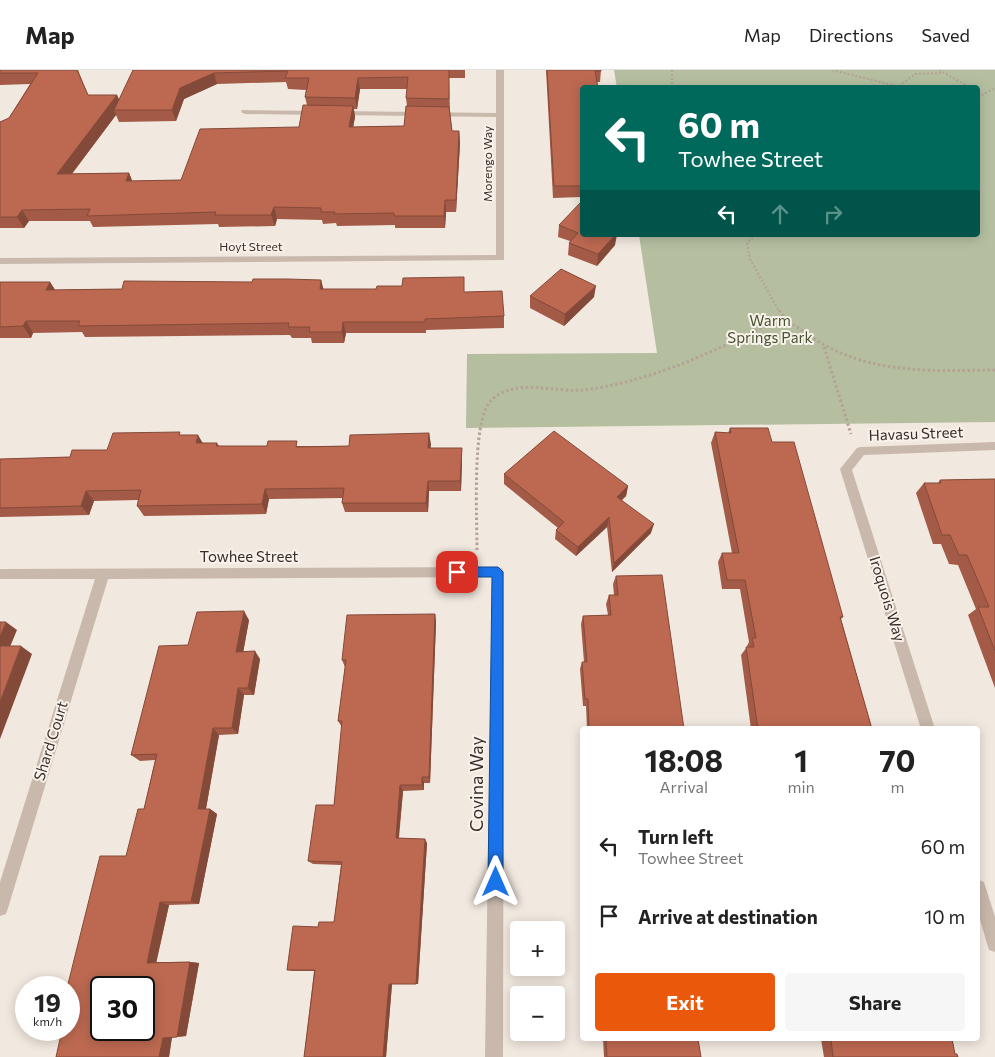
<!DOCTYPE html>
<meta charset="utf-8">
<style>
:root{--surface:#fff;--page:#f6f6f6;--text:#222;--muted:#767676;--line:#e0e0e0;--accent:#ea580c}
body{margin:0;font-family:Commissioner,sans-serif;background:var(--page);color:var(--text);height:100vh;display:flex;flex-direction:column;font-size:19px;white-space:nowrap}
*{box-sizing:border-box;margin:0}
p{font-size:16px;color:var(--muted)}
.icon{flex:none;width:28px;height:28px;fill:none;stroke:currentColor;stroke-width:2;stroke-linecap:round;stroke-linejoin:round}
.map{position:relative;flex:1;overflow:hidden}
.panel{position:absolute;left:580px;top:656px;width:400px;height:315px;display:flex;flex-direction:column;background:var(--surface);border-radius:5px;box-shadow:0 2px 12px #0003}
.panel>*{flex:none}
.banner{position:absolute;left:580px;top:15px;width:400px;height:152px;border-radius:5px;box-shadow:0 2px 12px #0003;background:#00695c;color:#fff;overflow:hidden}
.buttons{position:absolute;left:510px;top:851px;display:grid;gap:10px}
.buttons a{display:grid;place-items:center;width:55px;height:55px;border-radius:5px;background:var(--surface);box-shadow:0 2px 12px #0003;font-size:25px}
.speed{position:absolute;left:15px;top:906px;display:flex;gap:10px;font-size:25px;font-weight:700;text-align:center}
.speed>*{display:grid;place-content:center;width:65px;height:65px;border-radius:50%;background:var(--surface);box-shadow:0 2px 12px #0003;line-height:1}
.speed small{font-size:12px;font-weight:400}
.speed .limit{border:2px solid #111;border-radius:8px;background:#fff;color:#111}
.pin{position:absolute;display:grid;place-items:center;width:42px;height:42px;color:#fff;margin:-21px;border-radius:10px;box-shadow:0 2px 8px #0006}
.me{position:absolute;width:55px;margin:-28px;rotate:0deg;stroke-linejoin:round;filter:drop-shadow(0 0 4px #0008)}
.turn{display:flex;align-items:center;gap:18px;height:105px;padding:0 15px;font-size:22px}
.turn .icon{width:65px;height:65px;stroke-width:2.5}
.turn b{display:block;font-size:35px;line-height:42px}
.lanes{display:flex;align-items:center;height:48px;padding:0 15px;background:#0003;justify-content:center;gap:25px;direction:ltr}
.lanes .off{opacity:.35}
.eta{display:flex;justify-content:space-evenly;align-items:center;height:85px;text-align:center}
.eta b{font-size:30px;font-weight:700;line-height:35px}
.action{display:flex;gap:10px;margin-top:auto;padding:10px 15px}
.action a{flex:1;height:58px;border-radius:5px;background:var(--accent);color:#fff;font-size:20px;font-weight:700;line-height:58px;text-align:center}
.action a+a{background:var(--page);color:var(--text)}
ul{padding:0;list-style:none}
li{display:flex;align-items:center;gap:15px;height:70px;padding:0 15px}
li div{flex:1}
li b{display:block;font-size:19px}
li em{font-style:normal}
header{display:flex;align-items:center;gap:30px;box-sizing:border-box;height:70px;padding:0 25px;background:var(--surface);border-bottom:1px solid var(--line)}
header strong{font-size:24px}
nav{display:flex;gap:28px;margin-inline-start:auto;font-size:18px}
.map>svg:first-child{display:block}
</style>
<header>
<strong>Map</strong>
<nav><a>Map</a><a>Directions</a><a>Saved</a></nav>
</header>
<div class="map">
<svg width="995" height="987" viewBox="0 0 995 987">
<rect width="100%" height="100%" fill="#f1e8df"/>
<!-- green -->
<polygon fill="#b5bfa0" points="614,0 995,0 995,352 466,358 467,284 657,283 639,165 978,165 978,18 617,18"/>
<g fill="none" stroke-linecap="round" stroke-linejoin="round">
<!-- path-far1 -->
<g stroke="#b4a296" stroke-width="2" stroke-dasharray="2 2" stroke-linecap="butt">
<polyline points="672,0 672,18"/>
<polyline points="832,0 905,18"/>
<polyline points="939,0 971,18"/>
<polyline points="899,16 915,4 941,3"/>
<polyline points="978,27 995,18"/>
<polyline points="756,165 747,173 750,189 779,241"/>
</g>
<!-- path -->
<g stroke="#b4a296" stroke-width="3" stroke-dasharray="2.5 2.5" stroke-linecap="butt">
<path d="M779 240C785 250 794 255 804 262 863 305 926 301 995 300"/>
<polyline points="824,277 851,364"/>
<path d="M477 480C477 450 472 354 489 333 511 306 554 323 584 320 655 311 719 279 783 247"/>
</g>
<!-- street -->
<g fill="#c9b8ac" fill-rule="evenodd">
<polygon points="496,0 504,0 504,190 0,194 0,188 496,185 496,47 338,45 334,43 338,41 496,43"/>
<polygon points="242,40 318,41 322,43 318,45 245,44 241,42"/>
<polygon points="995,372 995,380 864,385 852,400 935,659 921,659 840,399 857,378 861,377"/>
<polygon points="498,497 502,498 504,502 503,987 485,987 492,507 108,509 8,838 6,844 0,846 0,812 95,509 0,509 0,499"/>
<polygon points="978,810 984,812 995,847 995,882 989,880 978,843"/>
</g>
</g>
<!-- wall -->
<g fill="#a35a46" fill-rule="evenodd">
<path d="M0 0H78L88 25H117L119 30 133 0H465V8H449L450 41 452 61H459L460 73 456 142H446L445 158H395V155L337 156 336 153 323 154 322 150 277 149 275 156 219 157 218 154 93 157 90 151H29L24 158H0V52L9 48 30 14 0 15ZM286 12 288 19 306 20 305 27 307 35 299 57 181 110 132 111 129 103 72 104 116 45 119 52 176 51 184 29 217 14ZM360 19H407L406 28 407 36 404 56 353 57 355 47 354 39H357Z"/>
<polygon points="546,0 601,0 600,12 597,12 582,18 582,127 553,128"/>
<polygon points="559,155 615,175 597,196 568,185 569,173 570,171 558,167"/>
<polygon points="321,210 323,219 464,222 504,246 504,258 426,260 426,263 346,263 344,273 312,273 311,268 292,268 290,265 85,267 82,262 33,263 31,268 0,268 0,212 50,212 55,220 122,219 252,212"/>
<polygon points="530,226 594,227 564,256 530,238"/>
<polygon points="730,358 772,372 843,547 841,549 872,659 751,659 741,585 747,577 747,576 749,572 740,519 722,519 718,492 722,483 732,483 711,373 715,362 728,363"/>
<polygon points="429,363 430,378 462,389 461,421 429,421 428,442 345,442 342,433 343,428 269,429 266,444 144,446 137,436 138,430 94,431 89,445 0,447 0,389 70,387 182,365 203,373 217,373 219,376 349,376"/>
<polygon points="504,404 628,416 626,426 622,430 651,463 612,502 607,457 576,486 555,469 556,460 558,458 504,414"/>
<polygon points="995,409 995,618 968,545 976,539 958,495 949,494 941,474 933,474 916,423 924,413 938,413 940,410"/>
<polygon points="616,506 684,659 587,659 586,636 583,636 580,599 582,592 584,592 581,554 583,546 608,545 606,534 609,525 614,525 613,514"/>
<polygon points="435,544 436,552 430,713 424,713 424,720 403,721 399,768 427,773 418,914 392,914 386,987 304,987 314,901 293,901 287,900 318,857 334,852 341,795 313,794 308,791 334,735 342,657 338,651 345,597 342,590"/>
<polygon points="249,550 243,582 260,589 254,625 244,625 238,664 219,665 206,739 210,739 217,744 199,834 169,835 156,892 190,892 199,893 186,966 172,967 169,987 56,987 126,786 144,739 155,690 140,691 131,685 188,575"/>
<polygon points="603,969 698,969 701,987 604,987"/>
<polygon points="821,969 952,969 955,984 958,987 824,987"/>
</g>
<!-- shaded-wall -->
<g fill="#844a39">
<polygon points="214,3 217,14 184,29 176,51 172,40 180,18"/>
<polygon points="358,8 360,19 357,39 355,28"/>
<polygon points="117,25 122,37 114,40 116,45 63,115 57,104"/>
<polygon points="353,36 355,47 351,69 349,57"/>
<polygon points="459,61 460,73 456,142 456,130"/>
<polygon points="129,103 134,115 126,111"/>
<polygon points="445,130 446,142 445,158 444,146"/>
<polygon points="274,137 277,149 275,156 271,145"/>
<polygon points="22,140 29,151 24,158 17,147"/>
<polygon points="615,165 617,165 615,175 597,196 598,184"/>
<polygon points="321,210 324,221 320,219"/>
<polygon points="50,212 57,223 46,220"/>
<polygon points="596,216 594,227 564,256 565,244"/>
<polygon points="26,251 33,263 31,268 23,256"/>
<polygon points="343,252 346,263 344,273 342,262"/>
<polygon points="429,363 431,374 430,389 428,378"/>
<polygon points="198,365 204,375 196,373"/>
<polygon points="462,378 462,389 461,421 460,411"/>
<polygon points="428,411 429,421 428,442 426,433"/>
<polygon points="628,416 626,426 615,436 617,427"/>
<polygon points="265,419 269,429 266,444 262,434"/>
<polygon points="86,421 94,431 89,445 81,436"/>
<polygon points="609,447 607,457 576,486 578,477"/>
<polygon points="654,454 651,463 612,502 614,493"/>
<polygon points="244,541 249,550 242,589 236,582"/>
<polygon points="435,544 436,552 430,713 429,707"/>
<polygon points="6,552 17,560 7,584 0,579 0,567"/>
<polygon points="21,576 32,584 0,669 0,632"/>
<polygon points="255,581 260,589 254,625 248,618"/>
<polygon points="238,618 244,625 238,664 232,658"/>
<polygon points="213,658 219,665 205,744 198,739"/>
<polygon points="422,707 424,713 424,720 422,715"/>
<polygon points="400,715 403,721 398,772 396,768"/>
<polygon points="210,739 217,744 199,834 191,832"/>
<polygon points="425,769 427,773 418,914 416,914"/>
<polygon points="160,832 169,835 156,894 147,893"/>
<polygon points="190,892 199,893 186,966 177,967"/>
<polygon points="389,914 392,914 386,987 383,987"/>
<polygon points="172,967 169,987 159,987 163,968"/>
</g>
<!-- building -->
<g fill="#bd6951" stroke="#844a39" fill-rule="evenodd">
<polygon points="0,0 77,0 88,25 117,25 57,104 129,103 126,111 181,110 200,59 299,57 303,35 353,36 349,57 404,56 406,36 449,37 452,61 459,61 456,130 445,130 444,146 394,146 394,143 334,144 335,142 321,142 321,138 274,137 271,145 215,145 216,142 87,146 90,139 22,140 17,147 0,147 0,52 9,48 38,3 0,3"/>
<polygon points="133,0 449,0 449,29 406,28 408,7 358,8 355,28 305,27 309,8 285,8 288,1 214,3 180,18 172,40 114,40"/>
<polygon points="547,0 601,0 601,1 595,1 598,18 582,18 582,116 554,116"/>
<polygon points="582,131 582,165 615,165 598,184 569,173 578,163 559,155"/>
<polygon points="561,199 596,216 565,244 530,226"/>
<polygon points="464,207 464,222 502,221 504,246 425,249 425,252 343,252 342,262 309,262 310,257 288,257 289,253 78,256 80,251 26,251 23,256 0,257 0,212 50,212 46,220 122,219 124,211 252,212 253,209 287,209 321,210 320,219 376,219 377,216 402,216 403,208"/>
<polygon points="730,358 768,358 772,372 794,372 843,547 840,547 872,659 758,659 746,577 754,577 752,568 756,568 745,510 727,510 722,483 739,483 715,362 731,363"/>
<polygon points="554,361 628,416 617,427 654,454 614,493 609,447 578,477 556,460 564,452 504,404"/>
<polygon points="180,362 179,365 198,365 196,373 217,373 216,376 267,376 268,371 297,371 296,377 349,376 350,365 429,363 428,378 462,378 460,411 428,411 426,433 342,433 344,418 265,419 262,434 137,436 141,420 86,421 81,436 0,438 0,389 70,387 72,380 107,380 113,363"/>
<polygon points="995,409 995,581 978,537 989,537 967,485 959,485 950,465 942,465 924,413 941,413 940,410"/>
<polygon points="662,505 684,659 589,659 588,629 585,629 582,592 587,592 583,546 611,545 609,525 618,525 616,506"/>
<path d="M244 541 236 582 255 581 248 618H238L232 658H213L198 739H210L191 832H160L147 893 190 892 177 967 163 968 159 987H56L62 960H69V933L70 927H69V918H67L100 786H126L138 739H144L157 684 131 685 159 576 188 575 197 542ZM101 918H144V960H101Z"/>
<polygon points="435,544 429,707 422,707 422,715 400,715 396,768 425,769 416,914 389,914 383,987 304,987 315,900 287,900 293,856 318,857 319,852 334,852 342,792 308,791 316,735 334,735 342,651 338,651 346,590 342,590 347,545"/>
<polygon points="0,552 6,552 0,567"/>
<polygon points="0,576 21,576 0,632"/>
<polygon points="636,969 698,969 701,987 607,987 606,970 636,970"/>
<polygon points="831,969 952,969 955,984 957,984 958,987 833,987"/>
</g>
<!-- route -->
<polygon fill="#1a73e8" stroke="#114b97" points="457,497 498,497 503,502 503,812 501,817 496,820 490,817 488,812 492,507 457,507 451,502"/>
<g text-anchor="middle" stroke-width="4" stroke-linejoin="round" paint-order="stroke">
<!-- far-street labels -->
<g font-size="12" fill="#372e2a" stroke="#f9f2eb">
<text transform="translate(488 94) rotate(-90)" y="4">Morengo Way</text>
<text x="251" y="181">Hoyt Street</text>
</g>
<!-- park labels -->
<g font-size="15" fill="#475430" stroke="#f9f2eb">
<text x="770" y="256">Warm<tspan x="770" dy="17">Springs Park</tspan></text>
</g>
<!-- street labels -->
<g font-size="15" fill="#372e2a" stroke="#f9f2eb">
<text transform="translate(916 364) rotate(-2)" y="5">Havasu Street</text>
<text x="249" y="492">Towhee Street</text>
<text transform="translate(887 529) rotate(73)" y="5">Iroquois Way</text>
<text transform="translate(51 671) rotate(-73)" y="5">Shard Court</text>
</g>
<!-- near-street labels -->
<g font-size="18" fill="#372e2a" stroke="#f9f2eb">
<text transform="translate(477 714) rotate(-90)" y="6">Covina Way</text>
</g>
</g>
</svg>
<div class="buttons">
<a>+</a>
<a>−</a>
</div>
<div class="speed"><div>19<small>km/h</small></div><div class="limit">30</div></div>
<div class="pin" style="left:457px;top:502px;background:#d93025"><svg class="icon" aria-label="arrive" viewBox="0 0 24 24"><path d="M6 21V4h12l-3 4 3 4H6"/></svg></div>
<svg class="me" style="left:496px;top:812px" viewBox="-20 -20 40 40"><path d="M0-17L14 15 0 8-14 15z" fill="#1a73e8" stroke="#fff" stroke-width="4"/></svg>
<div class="banner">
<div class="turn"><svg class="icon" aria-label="left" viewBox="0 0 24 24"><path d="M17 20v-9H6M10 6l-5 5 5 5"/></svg><div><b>60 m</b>Towhee Street</div></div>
<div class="lanes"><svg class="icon" aria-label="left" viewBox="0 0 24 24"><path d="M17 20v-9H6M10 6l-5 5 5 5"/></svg><svg class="icon off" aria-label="ahead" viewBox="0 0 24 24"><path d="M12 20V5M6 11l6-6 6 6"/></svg><svg class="icon off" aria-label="right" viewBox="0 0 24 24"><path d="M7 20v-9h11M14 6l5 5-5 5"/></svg></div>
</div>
<section class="panel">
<div class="eta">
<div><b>18:08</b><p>Arrival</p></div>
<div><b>1</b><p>min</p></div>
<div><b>70</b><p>m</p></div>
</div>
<ul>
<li><svg class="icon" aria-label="left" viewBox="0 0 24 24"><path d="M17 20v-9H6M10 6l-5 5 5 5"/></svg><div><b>Turn left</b><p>Towhee Street</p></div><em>60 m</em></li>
<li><svg class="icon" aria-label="arrive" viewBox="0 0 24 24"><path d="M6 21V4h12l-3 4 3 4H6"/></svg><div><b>Arrive at destination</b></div><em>10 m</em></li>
</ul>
<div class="action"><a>Exit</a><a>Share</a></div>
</section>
</div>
